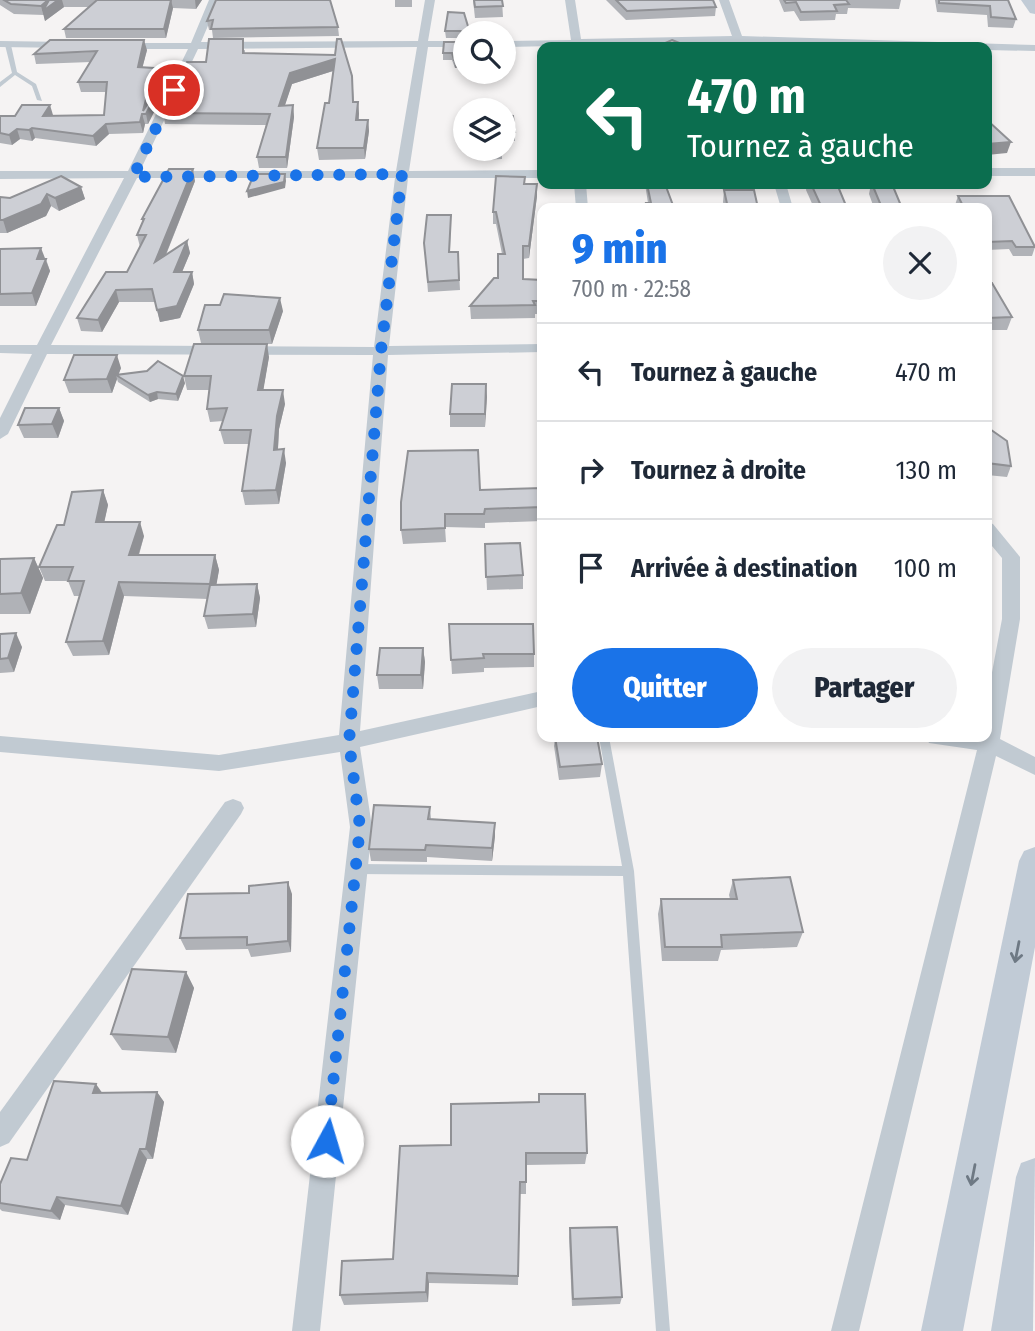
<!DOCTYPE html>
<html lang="fr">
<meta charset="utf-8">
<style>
:root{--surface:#fff;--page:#f2f2f3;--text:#1f2937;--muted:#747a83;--line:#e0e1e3;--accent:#1a73e8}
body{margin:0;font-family:"Fira Sans Condensed",sans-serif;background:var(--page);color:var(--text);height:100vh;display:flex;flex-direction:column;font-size:26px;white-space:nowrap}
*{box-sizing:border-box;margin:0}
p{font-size:23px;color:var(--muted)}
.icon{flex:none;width:38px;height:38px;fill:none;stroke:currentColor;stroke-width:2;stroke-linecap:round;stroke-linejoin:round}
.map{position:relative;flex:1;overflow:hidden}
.side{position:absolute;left:537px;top:203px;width:455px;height:539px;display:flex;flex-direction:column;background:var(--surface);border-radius:14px;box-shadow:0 4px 10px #0003}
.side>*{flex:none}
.top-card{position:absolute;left:537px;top:42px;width:455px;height:147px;border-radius:14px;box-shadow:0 4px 10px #0003;background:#0b6e4f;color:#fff;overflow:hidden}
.controls{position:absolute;left:453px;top:21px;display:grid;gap:14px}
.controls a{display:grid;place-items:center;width:63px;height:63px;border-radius:50%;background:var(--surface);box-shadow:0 4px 10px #0003;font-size:35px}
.pin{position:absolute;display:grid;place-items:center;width:60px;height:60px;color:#fff;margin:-30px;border:4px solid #fff;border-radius:50%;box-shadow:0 2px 7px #0007}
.me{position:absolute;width:77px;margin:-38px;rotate:6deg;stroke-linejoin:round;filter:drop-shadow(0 0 5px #0008)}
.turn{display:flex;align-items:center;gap:24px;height:147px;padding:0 35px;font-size:32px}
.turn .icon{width:91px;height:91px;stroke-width:2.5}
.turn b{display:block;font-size:49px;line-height:60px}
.round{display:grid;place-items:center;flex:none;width:74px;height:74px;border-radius:37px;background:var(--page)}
.summary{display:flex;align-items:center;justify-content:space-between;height:119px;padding:0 35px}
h1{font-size:42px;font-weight:800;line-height:52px;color:var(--accent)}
.button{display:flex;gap:14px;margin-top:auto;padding:14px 35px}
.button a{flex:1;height:80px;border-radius:42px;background:var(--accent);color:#fff;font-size:28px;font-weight:800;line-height:80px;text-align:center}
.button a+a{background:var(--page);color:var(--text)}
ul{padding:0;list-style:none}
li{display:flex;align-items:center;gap:21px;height:98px;padding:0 35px;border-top:2px solid var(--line)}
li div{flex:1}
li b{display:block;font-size:26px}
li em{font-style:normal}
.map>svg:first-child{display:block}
</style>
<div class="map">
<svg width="1035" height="1331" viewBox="0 0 1035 1331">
<rect width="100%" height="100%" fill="#f5f3f3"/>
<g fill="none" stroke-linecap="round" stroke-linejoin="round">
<!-- service -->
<g fill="#c1cad2" fill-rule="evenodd">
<polygon points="8,43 11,45 17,72 36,84 42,101 37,100 32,86 15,75 0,87 0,82 12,73 5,45"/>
<polygon points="599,737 609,737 634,871 670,1331 656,1331 623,876 357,874 353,872 351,869 353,866 357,864 622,866"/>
</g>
<!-- minor -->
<g fill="#c1cad2" fill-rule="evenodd">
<path d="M209 0H219L201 42 418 41 425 0H435L428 41H466V47H428L409 171 542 170V178H408L389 346 542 344V352L388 355 360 731 542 691V706L360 747 372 827 320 1331H292L350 827 340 752 219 771 0 752V736L219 755 339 735 373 355 47 354 8 434 0 439V418L32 354 0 353V345H37L124 178 0 179V171H128L188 49H120L115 46 120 43H191ZM417 47 396 171H140L198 49ZM137 178H395L374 347 51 345Z"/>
<polygon points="565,0 575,0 581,39 732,36 719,0 729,0 742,36 1035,45 1035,51 987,50 987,47 744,42 746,47 736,47 734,42 504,47 504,41 571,40"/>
<polygon points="0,41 69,42 74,45 69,48 0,47"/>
<rect x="987" y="168" width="48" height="8"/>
<polygon points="574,184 586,184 588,208 576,208"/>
<polygon points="774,184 786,184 793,208 781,208"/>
<polygon points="987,522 993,524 1020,557 1020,619 1000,739 1035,757 1035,775 996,756 859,1331 831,1331 977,750 929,743 926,737 987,737 987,699 1002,619 1002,558 987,540"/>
<polygon points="233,799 241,802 244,808 241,814 9,1143 0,1147 0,1112 225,802"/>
</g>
<!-- secondary -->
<g fill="#c1cbd6" fill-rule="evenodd">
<polygon points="1021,0 1035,0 1035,14 1030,13"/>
<polygon points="1035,847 1035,947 963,1331 921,1331 1019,861 1024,851"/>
<polygon points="1035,1158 1033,1331 991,1331 1016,1177 1021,1163"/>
</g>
</g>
<!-- wall -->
<g fill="#b0b2b7">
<polygon points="0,0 202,0 196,9 173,8 166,38 66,38 64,29 89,7 64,7 45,21 44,15 14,14 0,5"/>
<rect x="395" y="0" width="17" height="7"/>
<polygon points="473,0 502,0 503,17 475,18"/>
<polygon points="606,0 713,0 716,7 715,16 626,20"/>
<polygon points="779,0 902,0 901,0 899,9 848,8 847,14 836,14 835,20 800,21 794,11 784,12"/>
<polygon points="935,0 1008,0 1016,19 1013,28 988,27 987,15 937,12"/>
<polygon points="448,12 470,33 466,33 466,38 446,38 445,31"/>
<polygon points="207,21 338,27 339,36 213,38 212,30 209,30"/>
<polygon points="466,42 466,66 455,68 452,60 443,60 443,53"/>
<polygon points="147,50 142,68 156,78 151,98 166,88 148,124 145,124 143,133 109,134 96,146 35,138 32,141 20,139 12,145 0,143 0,116 104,115 106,92 81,92 78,82 91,62 36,64 34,54"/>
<polygon points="245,50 245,53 335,55 352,76 354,102 358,102 359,114 359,120 368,120 369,131 365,159 319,160 317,148 329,103 333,71 292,84 285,105 293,105 294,117 287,168 259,168 257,157 266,125 165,124 163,113 206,62"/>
<polygon points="504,115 515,132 515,141 504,141"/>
<polygon points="482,149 502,149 502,159 483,160"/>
<polygon points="525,177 525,184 537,196 529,258 523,259 523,279 542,280 542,314 535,314 535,318 471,319 470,306 498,278 502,254 496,224 493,224 493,212"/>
<polygon points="195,181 166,255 187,241 190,253 182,272 192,272 194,284 180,318 160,322 155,302 119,302 102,332 81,331 77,318 127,272 140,247 137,235 143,222 142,219"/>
<polygon points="645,184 665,184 674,208 646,208 646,203 648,203"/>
<polygon points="807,184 837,184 847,208 814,208 806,190"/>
<polygon points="871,184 892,184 902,208 874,208 869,194"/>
<polygon points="81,187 85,199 59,211 51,206 46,216 7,233 0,233 0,197 10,198"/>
<polygon points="724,190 758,208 724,208 723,202"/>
<polygon points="958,196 1009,196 1035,247 1032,256 1013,256 1009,249 987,250 987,208 957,208 955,205"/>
<polygon points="451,215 450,252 458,252 460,290 428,292 424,243"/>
<polygon points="0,249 46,259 50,271 36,306 0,306"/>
<polygon points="987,283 1012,317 1007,330 987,330"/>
<polygon points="220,305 283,311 272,344 201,343 198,330"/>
<polygon points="269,357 263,390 285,404 279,429 278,450 286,463 279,504 245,505 242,491 249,444 224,444 220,430 223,421 210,422 207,409 209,390 187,390 184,376"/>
<polygon points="121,368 118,375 185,383 178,401 158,399 150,402 118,382 117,379 112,393 69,393 64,380"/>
<polygon points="486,384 485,427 450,427 450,414"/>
<polygon points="59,408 64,421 58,438 24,438 18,425"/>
<polygon points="987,427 1011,466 1007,477 987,475"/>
<polygon points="542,488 542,521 485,523 485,528 445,527 446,542 403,544 401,530 480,490"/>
<polygon points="103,490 108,505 104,522 144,536 139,555 215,555 219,570 216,585 257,584 260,598 256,627 208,629 204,616 208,599 124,596 109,655 73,656 66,642 80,596 74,596 68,581 45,581 39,567 64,525"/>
<polygon points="485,544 523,575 523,589 487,590"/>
<polygon points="34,558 43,578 30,614 0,614 0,559"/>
<polygon points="449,624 534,654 534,667 484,668 484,672 452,674"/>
<polygon points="0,634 22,647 14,672 0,673"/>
<polygon points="423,648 425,662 423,689 379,689 377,675"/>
<polygon points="555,737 597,737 602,764 600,777 559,780 554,746"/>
<polygon points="430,807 431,819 495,823 495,836 492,861 427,857 427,862 371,861 369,849"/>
<polygon points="733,880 803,932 797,947 721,950 718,961 662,961 658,914 661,899 730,899 729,895"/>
<polygon points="249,893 292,894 291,952 251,957 248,949 186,950 180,938"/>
<polygon points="186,972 194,988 176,1053 122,1050 111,1034"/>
<polygon points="157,1092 164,1102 153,1159 147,1159 128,1215 65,1205 60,1220 2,1211 0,1209 0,1184 102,1093"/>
<polygon points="400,1146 587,1153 585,1164 526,1165 526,1194 520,1194 518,1285 429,1283 428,1302 344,1305 340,1295 393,1259"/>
<polygon points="570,1228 622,1297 620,1304 572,1306 569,1237"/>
</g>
<!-- shaded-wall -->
<g fill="#909195">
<polygon points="48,0 62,0 64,7 45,21 41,6"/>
<polygon points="171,0 173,8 166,38 164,29"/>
<polygon points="195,0 202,0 196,9"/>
<polygon points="144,40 147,50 140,77 138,67"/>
<polygon points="335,59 336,70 292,84 281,117 279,106 290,73"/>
<polygon points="466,59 466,66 455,68 454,60"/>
<polygon points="154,68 156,78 149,108 164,78 166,88 148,124 146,114 143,111"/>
<polygon points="358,102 359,114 357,131 356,120"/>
<polygon points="50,105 53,115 46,126 43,116"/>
<polygon points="293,105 294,117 287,168 286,157"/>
<polygon points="142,114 145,124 143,133 140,122"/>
<polygon points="368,120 369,131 365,159 364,148"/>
<polygon points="106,124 109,134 96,146 93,136"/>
<polygon points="32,128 35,138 32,141 29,130"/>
<polygon points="17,129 20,139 12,145 9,135"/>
<polygon points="1011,142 1007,153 987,155 987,144"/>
<polygon points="193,169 195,181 158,274 155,262"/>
<polygon points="285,174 286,181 285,188 248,198 247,191"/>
<polygon points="537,184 537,196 529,258 529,246"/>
<polygon points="81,187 85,199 59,211 55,198"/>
<polygon points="47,194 51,206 46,216 7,233 3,220"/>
<polygon points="187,241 190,253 177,284 174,272"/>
<polygon points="41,248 50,271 36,306 32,293 37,259"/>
<polygon points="192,272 194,284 180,318 160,322 157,310"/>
<polygon points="116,290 119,302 102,332 98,320"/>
<polygon points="280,298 283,311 272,344 269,330"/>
<polygon points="267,344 269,357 261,404 258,390"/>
<polygon points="117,355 121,368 118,376 116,375 117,379 112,393 107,379"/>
<polygon points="183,376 185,383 178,401 176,394"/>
<polygon points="486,384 487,397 485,427 485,414"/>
<polygon points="283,390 285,404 279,429 277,464 274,450 277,416"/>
<polygon points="157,392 158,399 150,402 148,395"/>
<polygon points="59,408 64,421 58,438 52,424"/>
<polygon points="284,449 286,463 279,504 276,490"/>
<polygon points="103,490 108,505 101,537 96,522"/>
<polygon points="140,522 144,536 134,570 129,555"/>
<polygon points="215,555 219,570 214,599 210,584"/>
<polygon points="34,558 43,578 30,614 21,593"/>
<polygon points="119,582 124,596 109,655 103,641"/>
<polygon points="257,584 260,598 256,627 253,614"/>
<polygon points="16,633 22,647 14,672 8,658"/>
<polygon points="423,648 425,662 423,689 421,675"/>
<polygon points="495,823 495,836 492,861 492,848"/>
<polygon points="288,882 292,894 291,952 288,941"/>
<polygon points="186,972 194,988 176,1053 168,1037"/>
<polygon points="96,1084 103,1094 93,1093"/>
<polygon points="157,1092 164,1102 153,1159 146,1149"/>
<polygon points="140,1149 147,1159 128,1215 121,1206"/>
<polygon points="57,1197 65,1205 60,1220 51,1211"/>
<polygon points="427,1273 429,1283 428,1302 426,1292"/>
</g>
<!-- building -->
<g fill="#cdcfd5" stroke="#909195" stroke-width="2">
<polygon points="4,0 48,0 41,6 11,4"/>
<polygon points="49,0 58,0 43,11"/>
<polygon points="97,0 171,0 164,29 64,29"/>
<polygon points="216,0 330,0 338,27 211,29 213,20 207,21"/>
<polygon points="474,0 502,0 503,6 475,7"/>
<polygon points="616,0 713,0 716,7 627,11"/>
<polygon points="784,0 846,0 849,4 834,5 837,11 801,12 796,2 786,3"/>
<polygon points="939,0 1008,0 1016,19 991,17 990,6 939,3"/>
<polygon points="448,12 464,13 470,33 467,33 466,31 445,31"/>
<polygon points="209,39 243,39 243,53 335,55 337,39 341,39 352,76 353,102 358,102 356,120 368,120 364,148 317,148 325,103 329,103 335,59 290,73 279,106 293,105 286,157 257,157 270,114 163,113 187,62 206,62"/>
<polygon points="50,40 144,40 138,67 154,68 143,111 164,78 146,114 142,114 140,122 106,124 93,136 32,128 29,130 17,129 9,135 0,133 0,116 15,116 22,105 50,105 43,116 104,115 107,82 78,82 97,51 34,54"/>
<polygon points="672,40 689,47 656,47"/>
<polygon points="444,42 466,42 466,59 454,60 452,53 443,53"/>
<polygon points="504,115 513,116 515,132 504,132"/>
<polygon points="987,120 1011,142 987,144"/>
<polygon points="483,149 502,149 502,150 483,151"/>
<polygon points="169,169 193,169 155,262 187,241 174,272 192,272 177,306 157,310 152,289 116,290 98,320 77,318 106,272 127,272 146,235 137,235 144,219 142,219"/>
<polygon points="254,174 285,174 284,182 247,191"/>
<polygon points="61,176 81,187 55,198 47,194 41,204 3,220 0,220 0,197 10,198"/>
<polygon points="496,176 525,177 524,184 537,184 529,246 523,246 523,279 542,280 542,301 533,301 535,305 470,306 494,278 498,278 498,254 505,254 496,212 493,212"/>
<polygon points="647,184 665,184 674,208 647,208 646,203 651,203"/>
<polygon points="811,184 837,184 847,208 822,208"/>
<polygon points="872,184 892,184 902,208 882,208"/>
<polygon points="724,190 754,190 758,208 728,208"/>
<polygon points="958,196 1009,196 1035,247 1016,247 1012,241 987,242 987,208 964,208"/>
<polygon points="427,215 451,215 449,252 458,252 459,280 428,282 424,243"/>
<polygon points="41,248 37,259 46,259 32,293 0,294 0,249"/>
<polygon points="987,283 992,283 1012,317 987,318"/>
<polygon points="224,294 280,298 269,330 198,330 205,305 220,305"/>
<polygon points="194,344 267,344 258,390 283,390 277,416 274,450 284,449 276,490 242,491 251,430 220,430 227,408 207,409 211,376 184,376"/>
<polygon points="74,355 117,355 107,379 64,380"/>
<polygon points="158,361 183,376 176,394 157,392 148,395 116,375 147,371"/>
<polygon points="452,384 486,384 485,414 450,414"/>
<polygon points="25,408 59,408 52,424 18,425"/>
<polygon points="987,427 1007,441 1011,466 987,463"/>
<polygon points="478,450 480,490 542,488 542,507 485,509 484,514 445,514 445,528 401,530 401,502 408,451"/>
<polygon points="103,490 96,522 140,522 129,555 215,555 210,584 119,582 103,641 66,642 84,581 68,581 73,567 39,567 57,525 64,525 72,492"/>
<polygon points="520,543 523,575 486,577 485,544"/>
<polygon points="34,558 21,593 0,594 0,559"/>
<polygon points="257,584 253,614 204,616 210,585"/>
<polygon points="449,624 533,624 534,654 483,654 484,658 451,660"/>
<polygon points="16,633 8,658 0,659 0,634"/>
<polygon points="380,648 423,648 421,675 377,675"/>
<polygon points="555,737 597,737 602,764 560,767"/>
<polygon points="374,805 430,807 428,819 495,823 492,848 426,845 425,850 369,849"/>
<polygon points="790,877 803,932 721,935 722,947 665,947 661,899 737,899 733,880"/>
<polygon points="288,882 288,941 247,945 247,937 180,938 188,894 249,893 249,886"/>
<polygon points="132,969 186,972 168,1037 111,1034"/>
<polygon points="54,1081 96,1084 93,1093 157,1092 146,1149 140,1149 121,1206 57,1197 51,1211 0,1203 0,1184 11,1158 27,1160"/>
<polygon points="539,1094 585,1094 587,1153 526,1153 526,1182 520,1182 518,1276 427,1273 426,1292 340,1295 342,1261 393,1259 400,1146 451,1145 451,1104 539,1102"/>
<polygon points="617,1227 622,1297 573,1299 570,1228"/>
</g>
<!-- one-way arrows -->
<defs><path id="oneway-shaft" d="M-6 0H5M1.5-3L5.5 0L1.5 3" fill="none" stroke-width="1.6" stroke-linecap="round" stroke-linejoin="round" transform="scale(1.75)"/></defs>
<g stroke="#6e7984">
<use href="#oneway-shaft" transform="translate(1017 952) rotate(101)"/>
<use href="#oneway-shaft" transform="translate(973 1175) rotate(101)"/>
</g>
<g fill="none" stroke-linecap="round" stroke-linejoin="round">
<!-- route -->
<polyline stroke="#1a73e8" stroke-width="12" stroke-dasharray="0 21.6" points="174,90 133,177 402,174 381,351 349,742 360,827 327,1141"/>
</g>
</svg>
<div class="controls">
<a><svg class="icon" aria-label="search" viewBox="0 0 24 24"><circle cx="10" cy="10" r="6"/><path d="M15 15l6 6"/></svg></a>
<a><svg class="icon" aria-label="layers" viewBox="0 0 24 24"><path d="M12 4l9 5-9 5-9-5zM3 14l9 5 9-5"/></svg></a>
</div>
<div class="pin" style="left:174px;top:90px;background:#d93025"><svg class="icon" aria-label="arrive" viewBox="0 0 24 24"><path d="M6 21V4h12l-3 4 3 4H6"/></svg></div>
<svg class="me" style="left:327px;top:1141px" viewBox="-20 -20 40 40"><circle r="19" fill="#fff"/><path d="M0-13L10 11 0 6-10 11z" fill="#1a73e8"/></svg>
<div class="top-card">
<div class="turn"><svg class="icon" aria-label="left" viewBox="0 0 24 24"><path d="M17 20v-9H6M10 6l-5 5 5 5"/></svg><div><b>470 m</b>Tournez à gauche</div></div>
</div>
<section class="side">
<div class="summary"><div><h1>9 min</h1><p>700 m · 22:58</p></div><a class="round"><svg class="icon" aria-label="close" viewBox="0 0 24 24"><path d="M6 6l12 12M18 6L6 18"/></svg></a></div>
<ul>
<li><svg class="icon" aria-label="left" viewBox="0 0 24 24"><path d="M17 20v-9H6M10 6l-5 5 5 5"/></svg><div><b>Tournez à gauche</b></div><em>470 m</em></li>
<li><svg class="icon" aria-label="right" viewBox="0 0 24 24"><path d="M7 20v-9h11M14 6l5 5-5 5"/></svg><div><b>Tournez à droite</b></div><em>130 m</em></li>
<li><svg class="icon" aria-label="arrive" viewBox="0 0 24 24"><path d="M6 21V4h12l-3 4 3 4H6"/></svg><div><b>Arrivée à destination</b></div><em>100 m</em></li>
</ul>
<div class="button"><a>Quitter</a><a>Partager</a></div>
</section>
</div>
